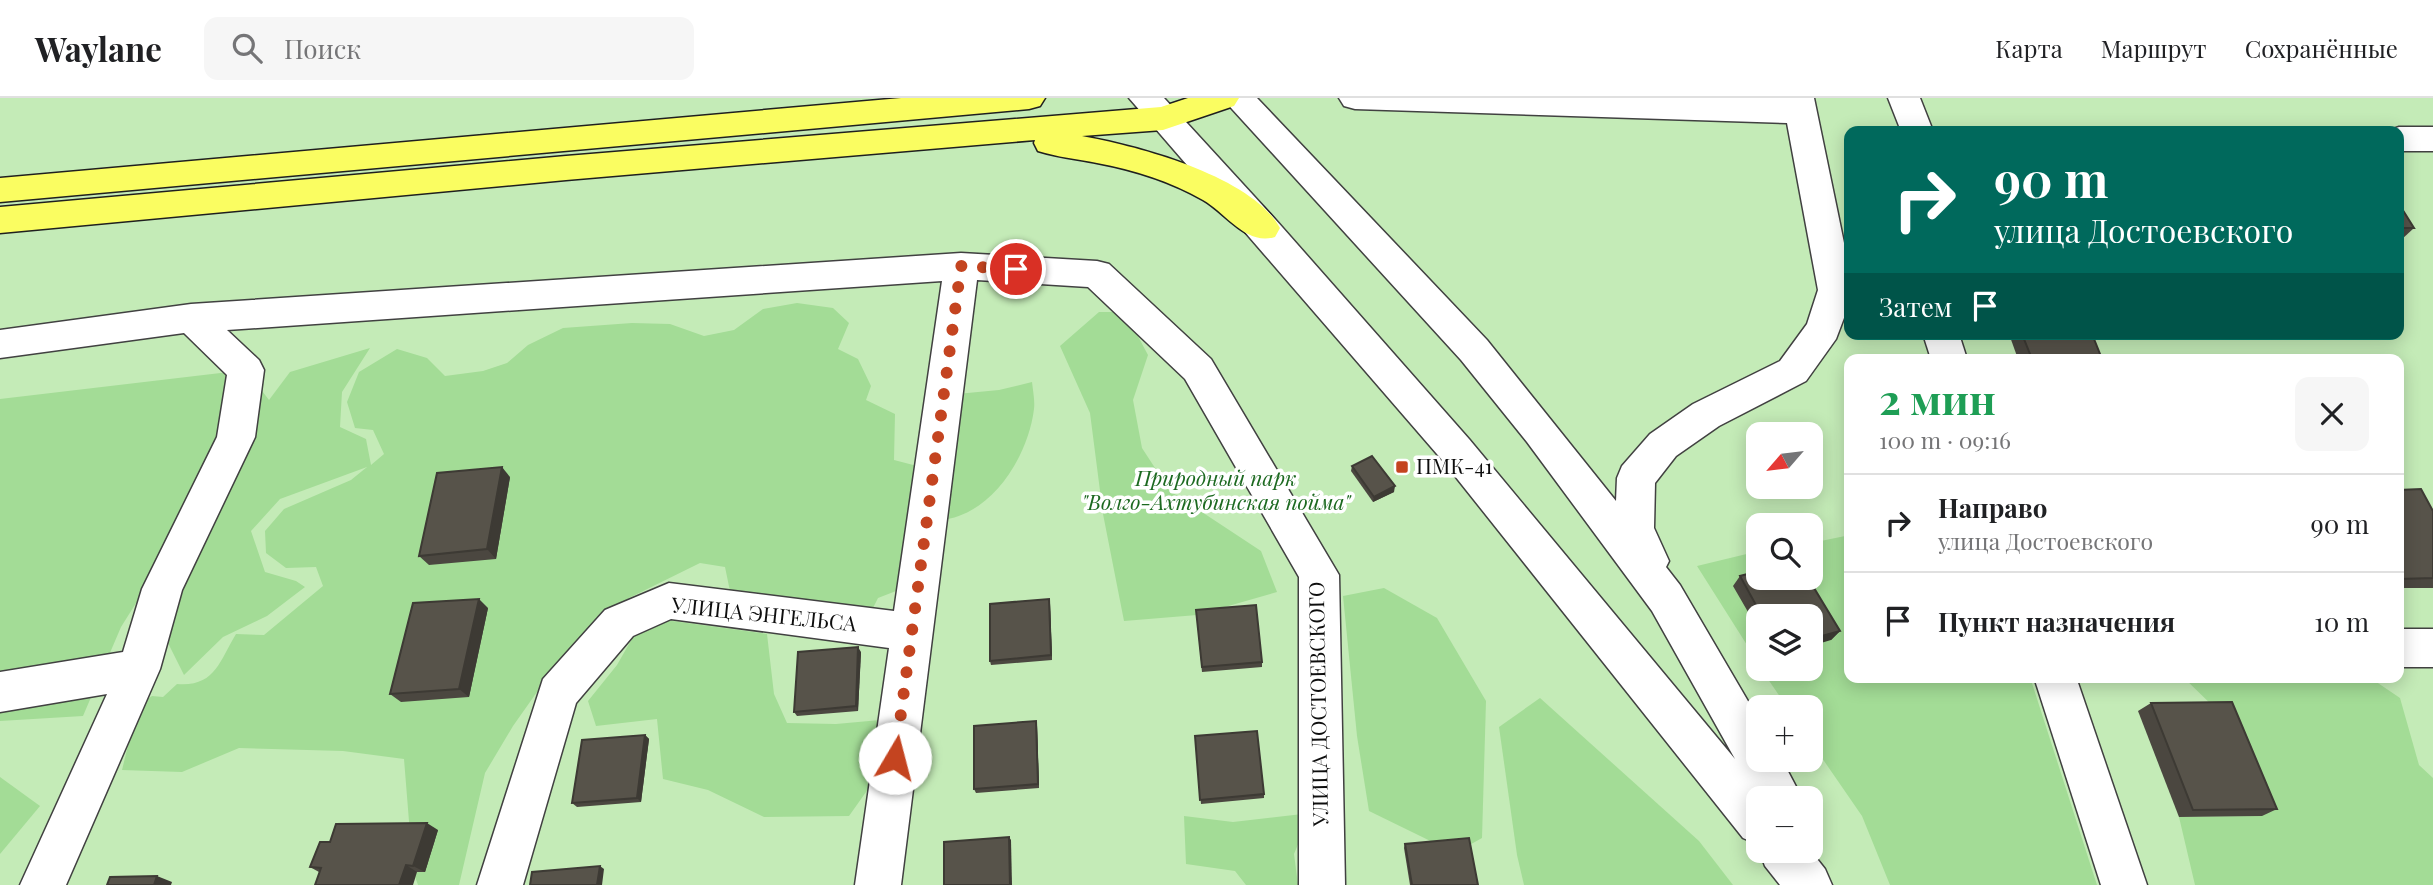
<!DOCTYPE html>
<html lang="ru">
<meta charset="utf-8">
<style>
:root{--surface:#fff;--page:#f6f6f6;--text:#202124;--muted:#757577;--line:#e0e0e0}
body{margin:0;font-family:"Playfair Display",serif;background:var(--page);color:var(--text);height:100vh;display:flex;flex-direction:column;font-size:26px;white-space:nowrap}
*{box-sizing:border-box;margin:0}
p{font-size:23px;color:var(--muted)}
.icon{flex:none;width:38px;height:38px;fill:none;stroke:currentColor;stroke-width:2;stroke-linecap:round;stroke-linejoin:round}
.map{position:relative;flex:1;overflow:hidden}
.side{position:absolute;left:1844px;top:256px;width:560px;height:329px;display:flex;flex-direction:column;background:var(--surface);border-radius:14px;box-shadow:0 4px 18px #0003}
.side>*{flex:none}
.banner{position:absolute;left:1844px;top:28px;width:560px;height:214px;border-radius:14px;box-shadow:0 4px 18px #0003;background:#00695c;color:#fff;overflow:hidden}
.needle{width:46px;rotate:242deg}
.controls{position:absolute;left:1746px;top:324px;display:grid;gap:14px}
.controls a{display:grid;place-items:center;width:77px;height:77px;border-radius:14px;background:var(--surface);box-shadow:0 4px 18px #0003;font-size:35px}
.pin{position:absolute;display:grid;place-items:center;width:60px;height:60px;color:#fff;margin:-30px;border:4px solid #fff;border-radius:50%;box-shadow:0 2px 7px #0007}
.me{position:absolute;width:77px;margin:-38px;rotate:8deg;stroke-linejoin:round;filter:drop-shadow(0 0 5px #0008)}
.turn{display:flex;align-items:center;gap:24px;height:147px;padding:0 35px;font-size:32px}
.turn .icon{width:91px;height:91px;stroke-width:2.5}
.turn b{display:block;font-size:49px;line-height:60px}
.then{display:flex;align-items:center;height:66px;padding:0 35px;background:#0003;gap:14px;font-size:26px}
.round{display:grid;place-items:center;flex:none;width:74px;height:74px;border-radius:14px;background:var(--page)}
.headline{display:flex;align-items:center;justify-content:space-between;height:119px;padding:0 35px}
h1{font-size:42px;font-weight:700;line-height:52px;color:#1e9e55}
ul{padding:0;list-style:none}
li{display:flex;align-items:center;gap:21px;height:98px;padding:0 35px;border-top:2px solid var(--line)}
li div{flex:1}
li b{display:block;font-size:26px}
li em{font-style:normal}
header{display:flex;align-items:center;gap:42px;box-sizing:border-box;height:98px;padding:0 35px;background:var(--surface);border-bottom:2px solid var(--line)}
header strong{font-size:33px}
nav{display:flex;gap:38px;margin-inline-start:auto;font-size:24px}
.search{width:490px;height:63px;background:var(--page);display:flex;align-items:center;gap:18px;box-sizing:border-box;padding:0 24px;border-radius:14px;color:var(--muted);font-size:26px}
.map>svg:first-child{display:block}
</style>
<header>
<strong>Waylane</strong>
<div class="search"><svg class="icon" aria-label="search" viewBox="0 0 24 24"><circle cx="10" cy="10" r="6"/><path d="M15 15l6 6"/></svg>Поиск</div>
<nav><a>Карта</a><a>Маршрут</a><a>Сохранённые</a></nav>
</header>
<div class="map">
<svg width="2433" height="787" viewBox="0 0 2433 787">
<rect width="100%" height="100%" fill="#feffef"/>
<!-- green -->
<path fill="#c4ebb7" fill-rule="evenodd" d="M0 0H2433V787H0ZM1850 33H2399V236H1850ZM1850 261H2399V579H1850ZM1759 336H1811V388H1759ZM1759 427H1811V480H1759ZM1759 518H1811V570H1759ZM1759 609H1811V662H1759ZM1759 700H1811V752H1759Z"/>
<!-- forest -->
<g fill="#a3dc96">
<path d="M797 205 833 210 849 225 838 251 858 261 871 288 866 302 895 316 894 362 921 369 957 296 999 292 1032 284C1033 293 1035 303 1034 311 1028 359 992 417 941 422L914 493H896L878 500 866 524 731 498 725 469 700 465 629 500 617 517 561 560 513 628 485 675 459 787H418L413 773 404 661 343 653 239 650 182 674 122 672 138 607 152 598 163 599 177 586C215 589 219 564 236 536L264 537 323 488 316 469 286 470 266 455 265 433 284 411 351 382 367 369 280 401 251 433 265 474 296 483 305 489 267 518 223 539 184 577 165 539 186 486 158 470 121 529 83 618 0 623V301L246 272 269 302 290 274 370 250 342 294 340 329 366 341 371 367 384 356 373 332 355 330 347 304 359 274 397 251 427 260 445 278 483 273 507 265 528 247 563 230 632 225 670 226 704 238 734 232 763 211Z"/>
<polygon points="1099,214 1125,214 1148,257 1133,302 1142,350 1170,393 1261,453 1277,494 1197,517 1124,523 1103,416 1090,315 1060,248"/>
<polygon points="1850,437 1850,579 2030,579 2097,787 1890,787 1862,718 1811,644 1811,609 1787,609 1761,571 1811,570 1811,518 1759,518 1759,566 1697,468 1759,453 1759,480 1811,480 1811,445"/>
<polygon points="1384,490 1437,520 1486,603 1482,740 1455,755 1369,713 1357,638 1343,498"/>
<polygon points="636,518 767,536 774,596 787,625 836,626 891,621 883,670 849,718 764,719 708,692 663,681 657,621 596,628 588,603 617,567 633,539"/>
<polygon points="2183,579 2369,579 2400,600 2419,667 2433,680 2433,787 2195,787 2179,719 2262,718 2218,613"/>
<polygon points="1540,600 1699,743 1733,787 1524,787 1517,757 1499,629"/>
<polygon points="0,679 40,708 0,756"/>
<polygon points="1311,715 1294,756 1298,787 1246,787 1235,773 1186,766 1184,718 1233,724"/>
</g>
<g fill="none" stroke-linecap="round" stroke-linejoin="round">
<!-- minor casing -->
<g stroke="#414141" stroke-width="3">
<g id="minor">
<polygon points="1129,0 1164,0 1275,121 1469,341 1735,661 1652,513 1527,344 1461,262 1222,0 1257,0 1487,242 1616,403 1617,380 1622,368 1650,336 1693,306 1780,263 1807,226 1818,192 1787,25 1355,11 1344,8 1339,0 1814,0 1850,174 1850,204 1836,241 1806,283 1719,328 1676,358 1655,385 1654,430 1669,463 1666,469 1680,487 1759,622 1759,662 1782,662 1802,700 1759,700 1759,747 1743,740 1443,363"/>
<polygon points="1888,0 1920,0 1933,33 1901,33"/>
<polygon points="2399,29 2433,29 2433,53 2399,53 2399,33 2387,33"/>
<polygon points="961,155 1097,163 1109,166 1211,261 1339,477 1345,787 1299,787 1299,479 1185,281 1088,189 977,182 901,787 855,787 889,550 671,521 633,538 576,605 523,787 477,787 543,581 605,512 669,485 894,513 942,183 227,232 259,262 264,272 255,339 182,492 160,571 66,787 20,787 107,596 0,614 0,574 123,554 142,491 217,339 227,277 184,235 0,260 0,232 191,206"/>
<polygon points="1923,236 1959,236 1967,261 1931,261"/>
<rect x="2399" y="531" width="34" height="38"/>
<polygon points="2034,579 2076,579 2147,787 2101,787"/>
<polygon points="1759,752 1810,752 1825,771 1832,787 1780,787 1765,768"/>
</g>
</g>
<!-- major casing -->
<g stroke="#1f1f1f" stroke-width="3">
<g id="major">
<polygon points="901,0 1045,0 1040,8 1029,11 0,104 0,80"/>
<path d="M1188 0H1239L1234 8 1163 32 1082 38C1137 48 1252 78 1280 130L1275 139C1246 148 1226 115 1203 102 1170 83 1134 72 1097 65 1077 61 1057 59 1038 53L1034 45 1035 42 566 82 0 135V109L566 58 1161 9Z"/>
</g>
</g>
<!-- minor -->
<use href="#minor" fill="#fff" fill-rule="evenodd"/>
<!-- major -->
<use href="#major" fill="#fafd61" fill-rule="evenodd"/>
</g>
<!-- wall -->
<g fill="#4b4740">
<polygon points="2399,106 2414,130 2401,142 2399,142"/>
<polygon points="2009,236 2092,236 2102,261 2018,261"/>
<polygon points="1352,368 1394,394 1373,404 1351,373"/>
<polygon points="510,379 496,461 429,467 419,458"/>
<polygon points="2399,392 2433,413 2433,490 2399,490"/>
<polygon points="1740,478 1840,533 1831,542 1811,518 1759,518 1759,533 1733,488"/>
<polygon points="1049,501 1050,506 1052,562 991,567 990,563"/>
<polygon points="488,510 469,599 401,604 390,596"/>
<polygon points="1196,512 1262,564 1262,569 1202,574"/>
<polygon points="861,554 858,613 797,618 794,614"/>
<polygon points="2151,605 2277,711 2262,718 2179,719 2138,613"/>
<polygon points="1036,623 1037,628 1039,690 976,695 974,691"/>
<polygon points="645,637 649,641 641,704 577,709 572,705"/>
<polygon points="1195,638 1264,696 1264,700 1201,706"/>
<polygon points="438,732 425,774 319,774 310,769 330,744"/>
<polygon points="1405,746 1478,787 1410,787 1404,750"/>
</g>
<!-- shaded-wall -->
<g fill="#3d3a34">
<polygon points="502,369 510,379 496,461 487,451"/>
<polygon points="1395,388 1394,394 1373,404 1374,399"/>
<polygon points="479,501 488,510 469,599 459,591"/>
<polygon points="1049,501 1050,506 1052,562 1051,557"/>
<polygon points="1840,533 1831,542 1811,548 1811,541"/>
<polygon points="858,549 861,554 858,613 856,608"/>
<polygon points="1036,623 1037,628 1039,690 1038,686"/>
<polygon points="645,637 649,641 641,704 637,700"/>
<polygon points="427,725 438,732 425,774 413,768"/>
<polygon points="1009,739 1011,742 1012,787 1010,787"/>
<polygon points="406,767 417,774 413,787 399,787"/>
<polygon points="600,768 604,771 602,787 597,787"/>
<polygon points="157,778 172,784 171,787 154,787"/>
</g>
<!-- building -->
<g fill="#57534a" stroke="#3d3a34" stroke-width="2">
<polygon points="2399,106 2414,130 2399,130"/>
<polygon points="2022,236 2092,236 2102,261 2032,261"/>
<polygon points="1372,358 1395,388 1374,399 1352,368"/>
<polygon points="502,369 487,451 419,458 437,375"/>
<polygon points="2421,391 2433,413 2433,480 2399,481 2399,392"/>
<polygon points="1759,473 1759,480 1808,480 1840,533 1811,541 1811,518 1762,518 1740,478"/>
<polygon points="479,501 459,591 390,596 413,505"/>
<polygon points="1049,501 1051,557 990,563 990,506"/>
<polygon points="1256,507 1262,564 1202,569 1196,512"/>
<polygon points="858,549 856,608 794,614 798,554"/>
<polygon points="2232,604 2277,711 2193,712 2151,605"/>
<polygon points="1036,623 1038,686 974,691 974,628"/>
<polygon points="1257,633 1264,696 1200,702 1195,638"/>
<polygon points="645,637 637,700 572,705 582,642"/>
<polygon points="427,725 413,768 406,767 399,787 315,787 321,770 310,769 320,744 330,744 336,726"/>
<polygon points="1009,739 1010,787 944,787 944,744"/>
<polygon points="1469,740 1478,787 1412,787 1405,746"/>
<polygon points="600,768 597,787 530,787 532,774"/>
<polygon points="157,778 154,787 107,787 110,779"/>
</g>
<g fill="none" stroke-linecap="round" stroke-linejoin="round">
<!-- route -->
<polyline stroke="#c44420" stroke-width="12" stroke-dasharray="0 21.6" points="895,660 961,168 1016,171"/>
</g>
<!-- markers -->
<rect fill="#c44420" stroke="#fff" stroke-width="2.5" x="1395" y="362" width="14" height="14" rx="3.5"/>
<g text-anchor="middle" stroke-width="7" stroke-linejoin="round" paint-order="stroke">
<!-- poi labels -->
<g font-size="21" fill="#0e0e0e" stroke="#fff" text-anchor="start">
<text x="1416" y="376">ПМК-41</text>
</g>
<!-- park labels -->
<g font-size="21" font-style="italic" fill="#1c6920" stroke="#fff">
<text x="1216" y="388">Природный парк<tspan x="1216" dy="24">"Волго-Ахтубинская пойма"</tspan></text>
</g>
<!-- street labels -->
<g font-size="21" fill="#0e0e0e" stroke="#fff">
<text transform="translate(764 517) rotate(6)" y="7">УЛИЦА ЭНГЕЛЬСА</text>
<text transform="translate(1319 606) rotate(-91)" y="7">УЛИЦА ДОСТОЕВСКОГО</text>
</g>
</g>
</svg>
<div class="controls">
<a><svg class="needle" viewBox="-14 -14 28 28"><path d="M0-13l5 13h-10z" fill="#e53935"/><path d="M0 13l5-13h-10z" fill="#757577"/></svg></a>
<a><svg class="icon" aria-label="search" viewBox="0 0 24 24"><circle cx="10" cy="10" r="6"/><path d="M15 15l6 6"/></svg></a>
<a><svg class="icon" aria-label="layers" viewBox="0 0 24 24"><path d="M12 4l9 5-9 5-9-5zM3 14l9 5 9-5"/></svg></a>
<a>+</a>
<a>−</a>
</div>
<div class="pin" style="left:1016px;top:171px;background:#d93025"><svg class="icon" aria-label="arrive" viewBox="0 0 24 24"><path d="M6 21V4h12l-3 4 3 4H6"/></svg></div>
<svg class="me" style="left:895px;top:660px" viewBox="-20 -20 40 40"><circle r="19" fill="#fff"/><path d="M0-13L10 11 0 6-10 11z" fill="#c44420"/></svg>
<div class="banner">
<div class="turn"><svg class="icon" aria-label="right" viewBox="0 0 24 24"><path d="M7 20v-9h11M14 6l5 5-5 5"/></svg><div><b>90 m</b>улица Достоевского</div></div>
<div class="then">Затем<svg class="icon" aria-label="arrive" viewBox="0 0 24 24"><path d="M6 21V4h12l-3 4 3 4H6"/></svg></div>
</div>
<section class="side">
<div class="headline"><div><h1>2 мин</h1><p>100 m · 09:16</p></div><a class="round"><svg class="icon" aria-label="close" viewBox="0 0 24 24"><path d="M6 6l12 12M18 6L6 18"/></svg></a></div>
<ul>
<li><svg class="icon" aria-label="right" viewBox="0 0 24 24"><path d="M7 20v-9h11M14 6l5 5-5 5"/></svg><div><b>Направо</b><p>улица Достоевского</p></div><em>90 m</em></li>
<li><svg class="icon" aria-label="arrive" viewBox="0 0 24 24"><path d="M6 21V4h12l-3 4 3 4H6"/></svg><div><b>Пункт назначения</b></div><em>10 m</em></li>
</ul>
</section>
</div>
